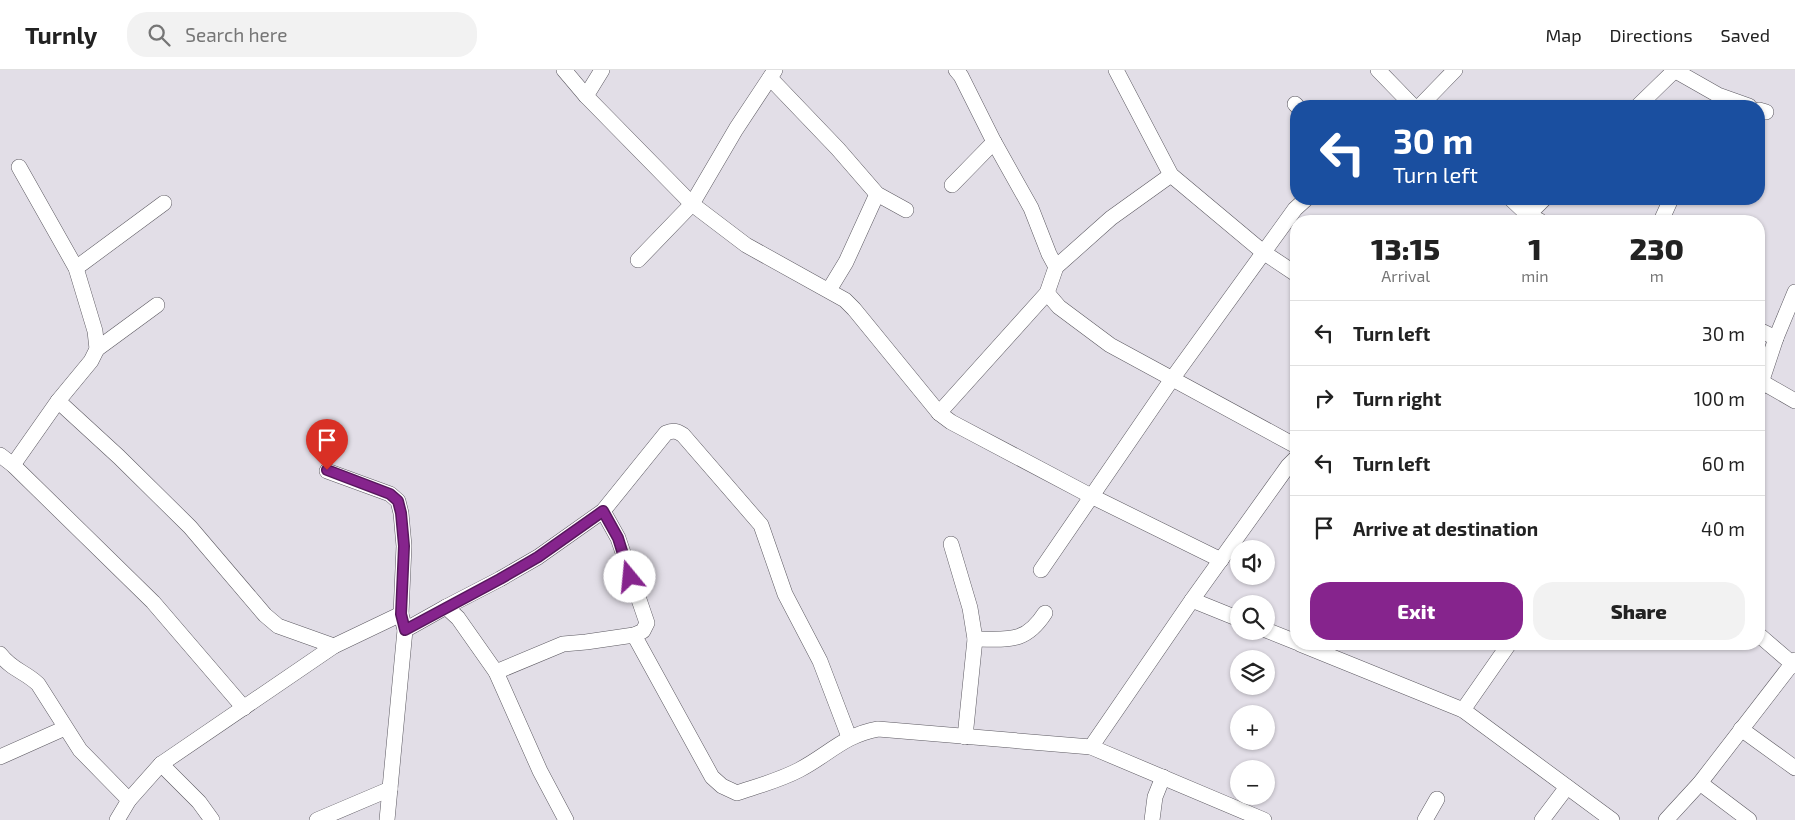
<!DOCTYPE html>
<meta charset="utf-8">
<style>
:root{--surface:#fff;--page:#f2f2f2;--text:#222;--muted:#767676;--line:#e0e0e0;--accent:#86248d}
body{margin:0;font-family:"Exo 2",sans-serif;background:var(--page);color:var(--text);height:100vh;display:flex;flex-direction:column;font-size:19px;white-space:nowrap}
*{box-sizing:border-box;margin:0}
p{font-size:16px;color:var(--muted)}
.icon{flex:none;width:28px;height:28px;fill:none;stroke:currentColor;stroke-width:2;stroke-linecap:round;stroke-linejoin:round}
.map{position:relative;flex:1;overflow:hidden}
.panel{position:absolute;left:1290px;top:145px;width:475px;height:435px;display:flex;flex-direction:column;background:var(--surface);border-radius:20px;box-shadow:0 1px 4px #0004}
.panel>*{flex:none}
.top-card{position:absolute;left:1290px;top:30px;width:475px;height:105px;border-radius:20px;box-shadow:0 1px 4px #0004;background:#1a4fa0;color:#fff;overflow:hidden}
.fabs{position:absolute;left:1230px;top:470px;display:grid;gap:10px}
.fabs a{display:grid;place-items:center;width:45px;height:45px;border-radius:50%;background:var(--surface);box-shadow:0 1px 4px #0004;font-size:25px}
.pin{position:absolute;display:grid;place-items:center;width:42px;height:42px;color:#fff;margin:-51px -21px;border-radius:50% 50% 50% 0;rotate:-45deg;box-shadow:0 0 5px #0007}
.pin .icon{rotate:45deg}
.me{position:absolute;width:55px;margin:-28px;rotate:343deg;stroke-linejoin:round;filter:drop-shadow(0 0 4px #0008)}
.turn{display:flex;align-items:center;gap:18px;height:105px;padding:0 20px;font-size:22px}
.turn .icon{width:65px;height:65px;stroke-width:2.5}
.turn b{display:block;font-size:35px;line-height:42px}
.eta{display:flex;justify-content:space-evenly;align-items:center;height:85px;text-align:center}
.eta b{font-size:30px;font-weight:800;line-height:35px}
.primary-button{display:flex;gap:10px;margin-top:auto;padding:10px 20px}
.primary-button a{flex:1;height:58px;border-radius:20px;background:var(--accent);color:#fff;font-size:20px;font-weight:800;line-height:58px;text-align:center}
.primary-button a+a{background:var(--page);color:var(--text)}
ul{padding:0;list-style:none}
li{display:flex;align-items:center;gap:15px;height:65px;padding:0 20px;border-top:1px solid var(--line)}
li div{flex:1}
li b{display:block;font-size:19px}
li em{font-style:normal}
header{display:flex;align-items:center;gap:30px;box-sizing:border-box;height:70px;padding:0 25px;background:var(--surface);border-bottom:1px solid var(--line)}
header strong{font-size:24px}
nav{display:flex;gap:28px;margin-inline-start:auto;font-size:18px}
.search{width:350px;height:45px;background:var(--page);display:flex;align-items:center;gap:12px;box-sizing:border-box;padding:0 18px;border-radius:20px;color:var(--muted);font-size:19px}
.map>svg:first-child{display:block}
</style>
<header>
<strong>Turnly</strong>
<div class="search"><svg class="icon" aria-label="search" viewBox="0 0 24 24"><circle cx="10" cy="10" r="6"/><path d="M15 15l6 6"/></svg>Search here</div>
<nav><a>Map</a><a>Directions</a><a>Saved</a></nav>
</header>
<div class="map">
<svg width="1795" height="750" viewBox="0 0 1795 750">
<rect width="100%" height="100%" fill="#e2dee7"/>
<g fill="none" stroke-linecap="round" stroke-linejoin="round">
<!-- minor casing -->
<g stroke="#5c5961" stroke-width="16">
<g id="minor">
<polyline points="564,0 586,26 692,134 746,175 845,230 854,239 939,343 951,352 1091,426 1221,490"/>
<polyline points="956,0 961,6 994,72 1031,138 1049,184 1056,197"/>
<polyline points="1116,0 1171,105 1263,182 1296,204"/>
<polyline points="1378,0 1413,36"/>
<polyline points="1674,0 1718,25 1749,36"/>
<polyline points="770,8 838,79 877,124 906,140"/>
<polyline points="586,26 602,0"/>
<polyline points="1295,34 1297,36"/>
<polyline points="1420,36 1455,0"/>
<polyline points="1638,36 1675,0"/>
<polyline points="1759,40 1766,42"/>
<polyline points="952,115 994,72"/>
<polyline points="1511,129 1528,145 1540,151"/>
<polyline points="1523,150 1544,129"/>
<polyline points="1661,151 1671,129"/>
<polyline points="638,190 692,134 736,59 775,0"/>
<polyline points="76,198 164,133"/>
<polyline points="829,220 846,192 877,124"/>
<polyline points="1047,223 1059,237 1110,275 1296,376"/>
<polyline points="1759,260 1776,268"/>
<polyline points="97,279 157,235"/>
<polyline points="1762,312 1795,331"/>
<polyline points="1759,319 1776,268 1795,222"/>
<polyline points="58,331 119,387 190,457 265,545 278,556 334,576"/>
<polyline points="939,343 1047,223 1056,197 1111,148 1171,105"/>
<polyline points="0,385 13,395 153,532 244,638"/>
<polyline points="13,395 58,331 91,291 97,279 95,261 76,198 19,97"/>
<polyline points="327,401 390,424 398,431 401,443 404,476 401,544 405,560 387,750"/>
<polyline points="951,474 970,538 975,569 965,667"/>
<polyline points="1041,500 1172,309 1295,139 1306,129"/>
<polyline points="1192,530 1239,549"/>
<path d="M446 537 500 509 538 487 603 441 666 363C674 360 677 361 683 365L761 455 785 524 820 591 849 667"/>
<polyline points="405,560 446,537 458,548 496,602 540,701 566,750"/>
<polyline points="1266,560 1296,572"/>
<path d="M634 565 712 707 722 716 737 723C758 716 780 710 799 700 828 685 844 665 878 659L1091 677 1264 750"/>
<polyline points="1759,565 1795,596"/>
<path d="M975 569C1008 569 1025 574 1045 543"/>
<polyline points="1300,574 1463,640 1612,750"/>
<path d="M0 584C12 600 24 601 38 614L80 680 129 730"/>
<polyline points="496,602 563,574 586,572 634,565 643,561 647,553 618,468 603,441"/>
<polyline points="1463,640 1509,574"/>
<polyline points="1741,659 1795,698"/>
<polyline points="1091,677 1192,530 1288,396 1296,388"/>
<polyline points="0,687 65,658"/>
<polyline points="161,694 199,732 212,750"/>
<polyline points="1700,713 1749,750"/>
<polyline points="117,750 129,730 161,694 334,576 401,544"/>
<polyline points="317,750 390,719"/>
<polyline points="1152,750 1155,727 1163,707"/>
<polyline points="1425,750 1437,729"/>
<polyline points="1542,750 1567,717"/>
<polyline points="1666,750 1700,713 1795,590"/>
</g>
</g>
<!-- minor -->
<use href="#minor" stroke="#fff" stroke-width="15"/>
</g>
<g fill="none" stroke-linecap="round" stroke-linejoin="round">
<!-- route casing -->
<g stroke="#57175c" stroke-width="12">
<polyline id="route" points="327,400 390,424 398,431 401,443 404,476 401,544 405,560 500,509 538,487 603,441 618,468 630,507"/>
</g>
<!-- route -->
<use href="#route" stroke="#86248d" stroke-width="9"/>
</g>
</svg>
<div class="fabs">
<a><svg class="icon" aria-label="sound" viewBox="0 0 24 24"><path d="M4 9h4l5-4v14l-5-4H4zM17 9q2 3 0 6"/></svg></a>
<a><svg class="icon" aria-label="search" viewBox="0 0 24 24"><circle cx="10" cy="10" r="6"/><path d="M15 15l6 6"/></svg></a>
<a><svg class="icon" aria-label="layers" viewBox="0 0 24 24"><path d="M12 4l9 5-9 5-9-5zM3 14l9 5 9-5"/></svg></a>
<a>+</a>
<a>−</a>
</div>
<div class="pin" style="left:327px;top:400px;background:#d93025"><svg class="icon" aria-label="arrive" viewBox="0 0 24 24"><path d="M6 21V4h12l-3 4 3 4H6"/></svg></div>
<svg class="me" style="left:630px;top:507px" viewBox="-20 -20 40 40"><circle r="19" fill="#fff"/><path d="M0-13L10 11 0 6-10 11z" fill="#86248d"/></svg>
<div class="top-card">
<div class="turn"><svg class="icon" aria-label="left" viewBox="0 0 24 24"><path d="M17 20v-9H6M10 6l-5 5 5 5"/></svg><div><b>30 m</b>Turn left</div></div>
</div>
<section class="panel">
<div class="eta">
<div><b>13:15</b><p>Arrival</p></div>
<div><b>1</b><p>min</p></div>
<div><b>230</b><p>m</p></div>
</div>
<ul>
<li><svg class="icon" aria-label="left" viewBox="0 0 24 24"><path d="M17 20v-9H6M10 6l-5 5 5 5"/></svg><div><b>Turn left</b></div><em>30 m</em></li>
<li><svg class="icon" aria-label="right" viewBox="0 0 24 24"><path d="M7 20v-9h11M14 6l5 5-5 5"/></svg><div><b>Turn right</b></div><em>100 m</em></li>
<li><svg class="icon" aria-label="left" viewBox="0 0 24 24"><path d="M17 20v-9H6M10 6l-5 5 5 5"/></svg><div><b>Turn left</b></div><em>60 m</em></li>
<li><svg class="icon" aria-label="arrive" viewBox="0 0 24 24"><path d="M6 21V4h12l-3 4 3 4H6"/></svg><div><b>Arrive at destination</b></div><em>40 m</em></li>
</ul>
<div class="primary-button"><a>Exit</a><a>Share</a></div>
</section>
</div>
